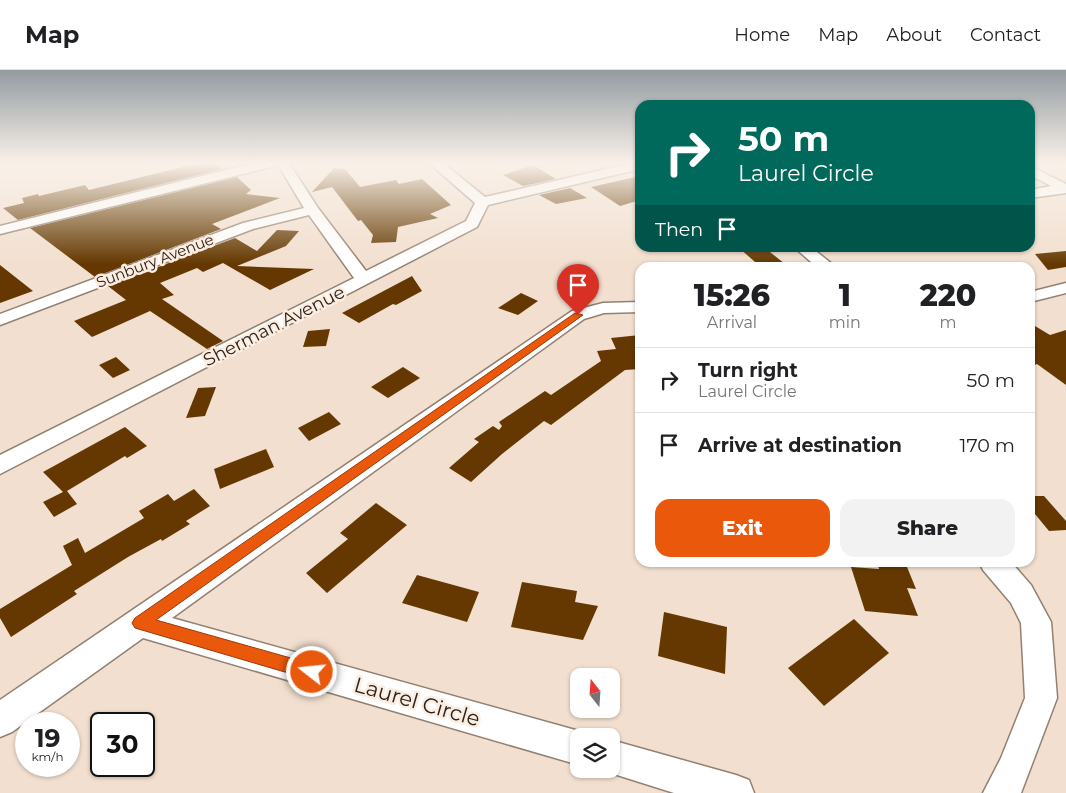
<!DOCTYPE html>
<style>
:root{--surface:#fff;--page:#f2f2f2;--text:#202124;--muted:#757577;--line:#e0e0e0;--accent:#ea580c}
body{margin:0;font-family:Montserrat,sans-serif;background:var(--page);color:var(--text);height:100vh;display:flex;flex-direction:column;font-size:19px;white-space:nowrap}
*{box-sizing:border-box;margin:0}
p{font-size:16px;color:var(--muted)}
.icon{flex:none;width:28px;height:28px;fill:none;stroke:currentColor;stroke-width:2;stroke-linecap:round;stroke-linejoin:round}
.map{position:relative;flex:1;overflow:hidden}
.panel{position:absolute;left:635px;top:192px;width:400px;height:305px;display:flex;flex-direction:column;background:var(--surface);border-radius:15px;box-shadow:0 1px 4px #0004}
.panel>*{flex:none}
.hud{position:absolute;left:635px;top:30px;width:400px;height:152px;border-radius:15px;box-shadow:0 1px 4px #0004;background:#00695c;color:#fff;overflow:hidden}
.needle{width:32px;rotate:343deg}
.tools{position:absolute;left:570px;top:598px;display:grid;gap:10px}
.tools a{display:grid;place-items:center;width:50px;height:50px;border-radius:10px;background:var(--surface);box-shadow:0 1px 4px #0004;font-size:25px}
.speed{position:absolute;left:15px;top:642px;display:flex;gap:10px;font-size:25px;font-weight:700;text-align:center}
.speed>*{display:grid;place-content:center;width:65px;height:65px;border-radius:50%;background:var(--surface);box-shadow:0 1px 4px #0004;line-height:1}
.speed small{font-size:12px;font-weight:400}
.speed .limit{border:2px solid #111;border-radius:8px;background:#fff;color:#111}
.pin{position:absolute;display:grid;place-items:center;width:42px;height:42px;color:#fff;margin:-51px -21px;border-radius:50% 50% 50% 0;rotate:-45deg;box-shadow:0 0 5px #0007}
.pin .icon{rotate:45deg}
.me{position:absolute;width:55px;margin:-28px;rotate:286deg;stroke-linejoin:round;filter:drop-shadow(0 0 4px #0008)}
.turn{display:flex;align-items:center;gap:18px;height:105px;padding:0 20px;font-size:22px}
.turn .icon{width:65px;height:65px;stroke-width:2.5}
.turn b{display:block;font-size:35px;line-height:42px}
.then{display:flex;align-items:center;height:48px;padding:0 20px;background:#0003;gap:10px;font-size:19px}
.eta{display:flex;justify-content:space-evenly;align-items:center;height:85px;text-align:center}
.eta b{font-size:30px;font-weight:800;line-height:35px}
.cta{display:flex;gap:10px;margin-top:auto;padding:10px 20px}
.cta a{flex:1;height:58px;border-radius:15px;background:var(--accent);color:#fff;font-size:20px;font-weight:800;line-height:58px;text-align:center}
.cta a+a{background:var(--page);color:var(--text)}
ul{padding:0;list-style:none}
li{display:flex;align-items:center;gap:15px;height:65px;padding:0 20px;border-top:1px solid var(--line)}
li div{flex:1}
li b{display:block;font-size:19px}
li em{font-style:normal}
header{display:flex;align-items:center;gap:30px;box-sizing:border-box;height:70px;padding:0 25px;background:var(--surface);border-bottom:1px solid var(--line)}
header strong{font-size:24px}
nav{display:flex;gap:28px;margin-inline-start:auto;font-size:18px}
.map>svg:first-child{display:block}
</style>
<header>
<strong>Map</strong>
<nav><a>Home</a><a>Map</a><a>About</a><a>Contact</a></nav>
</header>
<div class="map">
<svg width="1066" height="723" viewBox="0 0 1066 723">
<rect width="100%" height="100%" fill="#f2dfcf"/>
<!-- building -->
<g fill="#643800">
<polygon points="199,93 215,93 222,99 18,150 3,138 24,133 22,128 38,124 39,126 85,115 89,120"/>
<polygon points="533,95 556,109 523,116 503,105"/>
<polygon points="334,98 345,99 360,117 396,110 399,114 422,109 451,135 430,144 438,148 398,157 396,172 371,173 373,165 361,150 358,151 332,117 312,122"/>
<polygon points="640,106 640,130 620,136 591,117"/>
<polygon points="237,107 251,120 246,124 280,128 212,154 221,159 95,207 30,158"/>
<polygon points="570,118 587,128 556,134 539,125"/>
<polygon points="277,160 299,161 286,176 237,196 314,199 270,220 223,193 203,202 197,198 160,213 174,225 162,229 223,271 207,279 150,241 92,267 74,251 126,230 108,216 235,168 257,181"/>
<polygon points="739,178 765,178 790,198 762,198"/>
<polygon points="1066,181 1066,197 1048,200 1035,184"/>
<polygon points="0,195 33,221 0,233"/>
<polygon points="412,206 422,221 396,235 393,234 359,253 342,243"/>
<polygon points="521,223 538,231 518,245 498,238"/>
<polygon points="1030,253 1050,265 1066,260 1066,315 1037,294 1030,297"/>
<polygon points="330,259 326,276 303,277 308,261"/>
<polygon points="640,265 640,299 625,300 551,355 544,351 502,384 471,412 449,398 479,372 474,369 493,356 499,360 502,356 499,352 545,321 551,325 601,291 597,281 616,279 611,268"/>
<polygon points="116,287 130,300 113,308 99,295"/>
<polygon points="403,297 420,308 388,328 371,317"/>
<polygon points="216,317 205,346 186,348 198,318"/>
<polygon points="329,342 341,354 309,371 298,358"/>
<polygon points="125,357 147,376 127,388 125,386 67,421 77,434 54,447 43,432 63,422 43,402"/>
<polygon points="266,379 274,397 220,419 214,399"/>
<polygon points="194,419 210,436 186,451 190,454 162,471 161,469 128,487 74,521 77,524 11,567 0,548 0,539 72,495 63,476 78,468 85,483 144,448 139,441 168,424 174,431"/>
<polygon points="1030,426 1044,426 1066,451 1066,460 1049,461 1030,438"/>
<polygon points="376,433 407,455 327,523 306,503 348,469 340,463"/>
<polygon points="877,492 905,492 916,519 907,518 918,546 865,541 851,497 879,499"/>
<polygon points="417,505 479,522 467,552 402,533"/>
<polygon points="522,512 577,521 575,532 598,536 583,570 511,557"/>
<polygon points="664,542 727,557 725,604 658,586"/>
<polygon points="854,549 889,583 824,636 788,598"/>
</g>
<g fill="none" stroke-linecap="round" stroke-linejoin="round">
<!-- minor casing -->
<g stroke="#928172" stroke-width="3">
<g id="minor">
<polygon points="254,93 277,93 275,96 0,164 0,156"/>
<polygon points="277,93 289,93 318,138 366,201 466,151 475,133 429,93 443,93 485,127 632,93 640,93 640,99 488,135 477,157 0,404 0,385 354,208 309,145 253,159 0,255 0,244 243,153 304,138"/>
<polygon points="1030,96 1066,114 1066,123 1030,128 1030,120 1051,116 1030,105"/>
<polygon points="795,178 812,178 837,198 818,198"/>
<polygon points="1066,213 1066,223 1030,232 1030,222"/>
<polygon points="640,232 640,242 604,243 584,249 172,548 579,661 591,666 579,666 579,695 143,568 12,662 0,667 0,630 572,241 603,233"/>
<polygon points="979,492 1011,492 1031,515 1051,552 1057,628 1021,723 983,723 1001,688 1025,628 1021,553 1011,533 983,500"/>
<polygon points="611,670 736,705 749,710 754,723 674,723 598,699 611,699"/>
</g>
</g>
<!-- minor -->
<use href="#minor" fill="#fff" fill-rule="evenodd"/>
</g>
<!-- sky -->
<linearGradient id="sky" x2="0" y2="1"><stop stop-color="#939ba1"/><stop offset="0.48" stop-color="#f9f1e9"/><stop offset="1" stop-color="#f9f1e9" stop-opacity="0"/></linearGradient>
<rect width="1066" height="194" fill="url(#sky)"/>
<!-- route -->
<polygon fill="#ea580c" stroke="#983908" points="575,243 583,245 156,550 312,594 317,596 320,602 317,607 312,610 135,558 132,553 135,548"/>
<g text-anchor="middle" stroke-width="5" stroke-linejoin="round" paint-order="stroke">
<!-- far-street labels -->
<g font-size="15" fill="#28221c" stroke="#fcede0">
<text transform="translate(155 191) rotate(-21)" y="5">Sunbury Avenue</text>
</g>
<!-- street labels -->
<g font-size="18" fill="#28221c" stroke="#fcede0">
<text transform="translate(274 256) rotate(-27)" y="6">Sherman Avenue</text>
</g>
<!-- near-street labels -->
<g font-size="21" fill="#28221c" stroke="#fcede0">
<text transform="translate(417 632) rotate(16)" y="7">Laurel Circle</text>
</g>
</g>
</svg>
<div class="tools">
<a><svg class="needle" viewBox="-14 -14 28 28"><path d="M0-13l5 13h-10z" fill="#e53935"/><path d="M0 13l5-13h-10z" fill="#757577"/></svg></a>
<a><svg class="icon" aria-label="layers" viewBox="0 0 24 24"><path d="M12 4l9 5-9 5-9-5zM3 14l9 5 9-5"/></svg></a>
</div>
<div class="speed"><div>19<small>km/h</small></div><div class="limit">30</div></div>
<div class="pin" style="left:578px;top:245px;background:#d93025"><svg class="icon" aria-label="arrive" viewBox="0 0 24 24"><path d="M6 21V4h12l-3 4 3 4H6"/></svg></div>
<svg class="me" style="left:312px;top:602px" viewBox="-20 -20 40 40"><circle r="17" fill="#ea580c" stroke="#fff" stroke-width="3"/><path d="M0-11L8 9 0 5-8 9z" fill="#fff"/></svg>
<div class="hud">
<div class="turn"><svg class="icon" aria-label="right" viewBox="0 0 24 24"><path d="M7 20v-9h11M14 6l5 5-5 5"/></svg><div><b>50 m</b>Laurel Circle</div></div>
<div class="then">Then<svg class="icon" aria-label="arrive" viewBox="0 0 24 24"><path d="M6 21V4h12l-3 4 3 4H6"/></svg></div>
</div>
<section class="panel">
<div class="eta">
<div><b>15:26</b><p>Arrival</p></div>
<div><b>1</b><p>min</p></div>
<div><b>220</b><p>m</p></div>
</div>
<ul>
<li><svg class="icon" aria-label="right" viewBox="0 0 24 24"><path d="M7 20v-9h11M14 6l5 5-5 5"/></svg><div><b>Turn right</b><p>Laurel Circle</p></div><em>50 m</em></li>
<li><svg class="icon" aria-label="arrive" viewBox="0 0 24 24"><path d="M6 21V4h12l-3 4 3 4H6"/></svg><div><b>Arrive at destination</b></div><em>170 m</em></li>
</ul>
<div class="cta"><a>Exit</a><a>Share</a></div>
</section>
</div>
